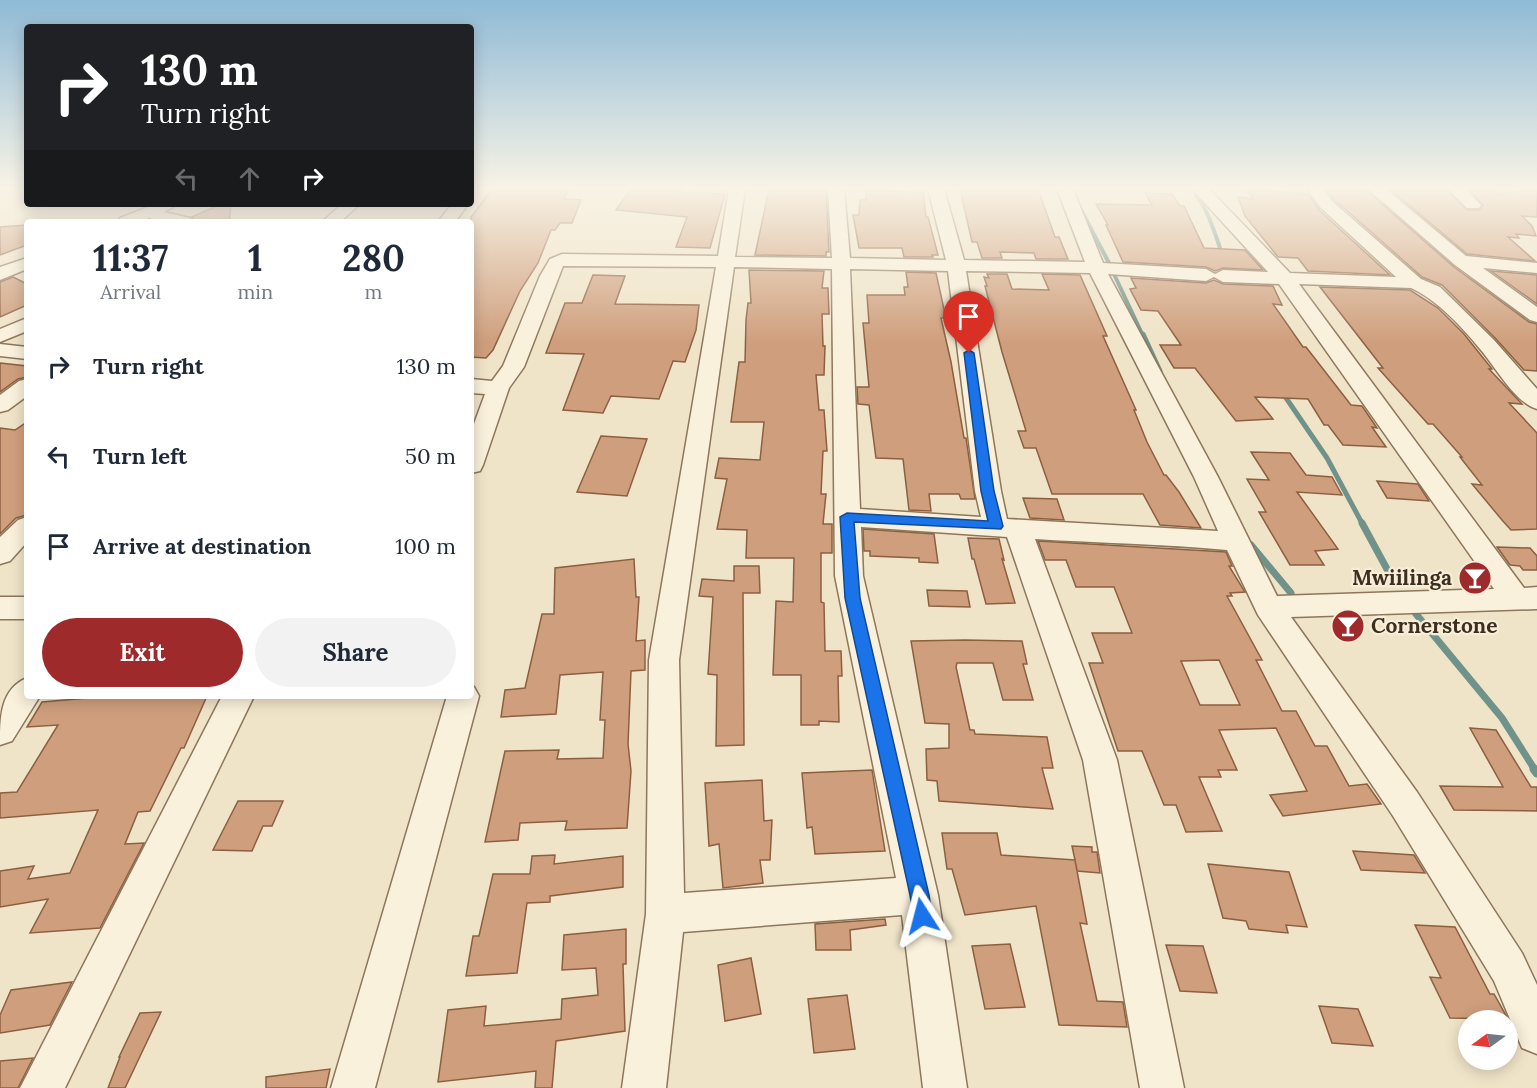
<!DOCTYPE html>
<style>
:root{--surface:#fff;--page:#f2f2f3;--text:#1f2937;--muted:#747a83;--accent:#9e2a2b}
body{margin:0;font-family:Lora,serif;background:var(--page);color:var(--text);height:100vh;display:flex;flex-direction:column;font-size:22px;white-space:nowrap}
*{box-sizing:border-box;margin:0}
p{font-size:20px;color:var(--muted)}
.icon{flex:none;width:33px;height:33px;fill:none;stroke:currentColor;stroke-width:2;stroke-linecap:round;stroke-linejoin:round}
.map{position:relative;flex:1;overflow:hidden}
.sheet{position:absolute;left:24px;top:219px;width:450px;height:480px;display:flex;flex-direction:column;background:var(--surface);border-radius:6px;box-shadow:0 3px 15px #0003}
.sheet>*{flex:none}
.hud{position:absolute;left:24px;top:24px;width:450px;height:183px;border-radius:6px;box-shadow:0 3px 15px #0003;background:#202124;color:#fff;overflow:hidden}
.needle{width:39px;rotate:255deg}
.buttons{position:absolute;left:1458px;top:1010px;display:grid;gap:12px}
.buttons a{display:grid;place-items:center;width:60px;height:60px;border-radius:50%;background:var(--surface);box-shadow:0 3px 15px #0003;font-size:30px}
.pin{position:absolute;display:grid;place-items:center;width:51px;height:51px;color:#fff;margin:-62px -26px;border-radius:50% 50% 50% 0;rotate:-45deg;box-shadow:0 0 6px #0007}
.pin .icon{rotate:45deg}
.me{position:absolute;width:66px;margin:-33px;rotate:351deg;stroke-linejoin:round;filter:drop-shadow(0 0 4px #0008)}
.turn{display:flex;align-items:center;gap:21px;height:126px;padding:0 18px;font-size:27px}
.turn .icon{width:78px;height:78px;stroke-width:2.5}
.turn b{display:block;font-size:42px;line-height:51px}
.lanes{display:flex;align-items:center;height:57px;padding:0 18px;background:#0003;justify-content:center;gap:30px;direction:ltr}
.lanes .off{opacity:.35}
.eta{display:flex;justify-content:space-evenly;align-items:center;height:102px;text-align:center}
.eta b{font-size:36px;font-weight:800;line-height:42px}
.button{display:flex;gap:12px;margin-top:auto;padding:12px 18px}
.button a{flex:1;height:69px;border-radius:36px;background:var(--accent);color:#fff;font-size:24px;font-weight:800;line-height:69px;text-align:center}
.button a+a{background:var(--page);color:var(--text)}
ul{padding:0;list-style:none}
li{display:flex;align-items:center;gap:18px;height:90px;padding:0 18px}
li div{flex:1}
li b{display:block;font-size:22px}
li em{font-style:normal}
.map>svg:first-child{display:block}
</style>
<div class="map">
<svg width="1537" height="1088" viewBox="0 0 1537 1088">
<rect width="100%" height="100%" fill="#f0e4c8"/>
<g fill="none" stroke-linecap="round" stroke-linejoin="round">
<!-- stream-far3 -->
<g stroke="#6f938a" stroke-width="4">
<path d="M1192 189C1206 206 1213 227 1220 248L1215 255"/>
<polyline points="1080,208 1109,263"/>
<polyline points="1113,272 1143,336"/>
</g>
<!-- stream-far2 -->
<g stroke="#6f938a" stroke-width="5">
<polyline points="1143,334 1160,371"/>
<polyline points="1282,392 1327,458 1363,525"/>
</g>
<!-- stream-far1 -->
<g stroke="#6f938a" stroke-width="7">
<polyline points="1362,523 1394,582"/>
<polyline points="1251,545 1291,593"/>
<polyline points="1416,614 1502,718 1535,770"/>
</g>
<!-- stream -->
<polyline stroke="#6f938a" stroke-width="9" points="1534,769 1537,773"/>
</g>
<!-- building -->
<g fill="#cf9f7d" stroke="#8d5f41" stroke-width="1.5" fill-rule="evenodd">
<polygon points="492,189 569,189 564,199 581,200 572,223 560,223 555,230 551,230 538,263 520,291 493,350 486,358 471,357 471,217"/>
<polygon points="631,189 682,189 680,192 725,194 710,248 676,247 687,217 616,210"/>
<polygon points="769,189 826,190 829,252 826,252 826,256 755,255"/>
<polygon points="866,189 923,193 926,217 928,217 938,255 932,255 933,257 904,257 902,248 859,248 853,215 859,215 860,200 866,200"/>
<polygon points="960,189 1038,189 1055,237 1059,237 1068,259 1036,259 1034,253 1000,252 1002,258 982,258 977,242 972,242"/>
<polygon points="1247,189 1308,194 1319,210 1390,275 1308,271 1298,258 1278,257 1245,216 1238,197 1253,199"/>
<polygon points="1326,189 1367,191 1454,267 1529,322 1537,324 1537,371 1524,370 1496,339 1442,285 1422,277 1335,200"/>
<polygon points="1390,189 1446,189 1467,210 1479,210 1483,205 1468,189 1494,190 1498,194 1537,189 1537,217 1522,216 1532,226 1536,236 1516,234 1519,238 1508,237 1535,261 1467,254"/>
<polygon points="1145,193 1172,194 1180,206 1184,206 1204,248 1245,250 1263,270 1223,268 1215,271 1206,267 1123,262 1106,225 1108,225 1096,204 1152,205"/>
<polygon points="221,204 231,204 229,222 194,222 192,217"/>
<polygon points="27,225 27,245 0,255 0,227"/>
<polygon points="749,270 824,271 822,288 828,288 829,314 822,314 823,346 825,346 824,375 816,375 819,410 824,410 827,451 823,451 821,494 826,494 823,524 832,524 832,553 821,553 821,602 824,603 825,651 841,651 842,676 838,676 839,722 819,721 819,725 801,725 801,675 773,675 776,601 793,602 794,558 746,558 747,530 717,529 727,479 715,478 719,458 760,460 764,422 731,422 739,362 745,362 746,320 748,303 751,303"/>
<polygon points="1491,271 1537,275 1537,304"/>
<polygon points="906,272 936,273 946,318 941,318 951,362 964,438 966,438 975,499 961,499 959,494 929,494 931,511 909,510 903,459 876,458 869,405 858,404 857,387 869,387 863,323 869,323 867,295 905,295 904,287 908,287"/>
<polygon points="987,274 1007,274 1012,289 1049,290 1042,274 1080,275 1107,336 1103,336 1136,410 1134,410 1147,442 1164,475 1166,475 1179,492 1201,528 1160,525 1143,494 1052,494 1036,448 1024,448 1018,431 1026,431 1002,352 985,286 987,286 984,277 989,278"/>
<polygon points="593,275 625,276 615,304 699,305 696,330 685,362 673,361 659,399 611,396 603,413 563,410 584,354 546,353 565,303 582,303"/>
<polygon points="13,277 27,284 27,305 0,317 0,282"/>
<polygon points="1131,278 1206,283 1214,280 1223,284 1273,286 1282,305 1273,304 1303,347 1306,347 1351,405 1362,406 1377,428 1372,427 1386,447 1343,445 1328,425 1324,425 1308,399 1255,397 1273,419 1236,421 1195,368 1174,368 1160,345 1181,345 1158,311 1141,310 1130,289 1136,288"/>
<polygon points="1320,287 1410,290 1438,308 1464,334 1492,369 1489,369 1522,404 1509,403 1537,433 1537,529 1511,530 1502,520 1472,484 1482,485 1460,457 1462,457 1433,424 1428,424 1378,368 1383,368"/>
<polygon points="0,363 27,366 27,377 18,379 0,392"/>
<polygon points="27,422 27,515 16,518 0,534 0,428 15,430"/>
<polygon points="601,436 647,439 627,496 577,492"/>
<polygon points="1251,452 1290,453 1306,475 1332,477 1342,495 1297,492 1338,549 1315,551 1324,565 1290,565 1259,512 1266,512 1247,479 1269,480"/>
<polygon points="1377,481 1418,484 1429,501 1387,498"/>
<polygon points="1023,498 1057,499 1064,520 1030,518"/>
<polygon points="863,529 934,534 938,563 919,562 919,558 870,556 870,551 864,551"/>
<polygon points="968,538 999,539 1004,560 1002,559 1015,603 986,604 974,559 972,559"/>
<path d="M1038 541 1226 552 1232 566H1229L1245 592 1230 593 1232 596H1227L1262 660H1256L1282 711H1296L1315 746H1327L1349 786 1367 784 1381 804 1283 816 1270 795 1307 791 1276 728 1219 730 1237 770H1218L1221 777H1199L1222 831 1186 832 1176 805H1164L1142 751H1118L1089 663H1103L1092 633H1132L1114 587H1076L1066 560H1045ZM1219 660 1240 705H1200L1181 661Z"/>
<polygon points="1497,547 1530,548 1537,556 1537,570 1523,570 1520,566 1510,565"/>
<polygon points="634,559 636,597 639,597 636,641 645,640 645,670 631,671 628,744 631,771 627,828 565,830 567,821 520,823 518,840 485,842 505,751 559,750 557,759 603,758 605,720 600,720 603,672 560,675 556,714 501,717 505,690 525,688 542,614 554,614 555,568"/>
<polygon points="734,566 759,566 760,593 743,593 744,745 716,746 717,675 708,674 713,597 699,596 702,579 734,581"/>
<polygon points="927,590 967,591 970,607 929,606"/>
<polygon points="965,640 1022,641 1027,664 1023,664 1033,700 1003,700 993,663 957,663 956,667 970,730 974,730 975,734 1047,737 1053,768 1042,768 1053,809 939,801 937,781 927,780 926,749 949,748 949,724 925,723 911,641"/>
<polygon points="90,696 207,696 184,748 181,748 150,811 138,812 125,844 144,843 100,928 30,933 48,899 0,907 0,871 34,866 28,879 70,873 98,810 0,818 0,793 17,792 58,725 27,727 42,702 88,698"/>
<polygon points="1470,728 1496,730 1531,787 1537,787 1537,811 1454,810 1440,786 1503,787"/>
<polygon points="872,770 885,851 815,854 812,827 807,828 802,773"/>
<polygon points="762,780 764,821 772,820 770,860 760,860 763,883 723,888 719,844 709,846 705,783"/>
<polygon points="238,801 283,801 272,826 263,826 252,851 213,850"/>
<polygon points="942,833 997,833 1001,855 1075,860 1072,846 1092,847 1092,852 1097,852 1100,873 1077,871 1075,860 1087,924 1080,923 1097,1001 1123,1002 1127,1027 1059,1025 1036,906 965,915 952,869 947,869"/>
<polygon points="1353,851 1414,855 1425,873 1361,870"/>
<polygon points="555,855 554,864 623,856 623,887 550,896 550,902 527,903 517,973 466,976 473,936 479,936 493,874 530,874 532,856"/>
<polygon points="1208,864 1289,872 1307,927 1286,925 1288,933 1249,929 1246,921 1223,918"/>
<polygon points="885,919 886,925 850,930 851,950 816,950 815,924"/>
<polygon points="1415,925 1455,927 1490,994 1494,994 1508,1019 1450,1018 1430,977 1441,978"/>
<polygon points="626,929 626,964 623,964 625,1031 556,1041 552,1088 535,1088 536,1071 438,1082 448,1010 486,1006 484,1026 561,1019 562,999 598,995 596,968 562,970 564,935"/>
<polygon points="1010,944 1025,1007 985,1009 972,946"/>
<polygon points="1166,945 1203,946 1217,993 1180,991"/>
<polygon points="751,958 761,1014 725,1021 718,965"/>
<polygon points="72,982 50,1025 0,1033 0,1015 11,990"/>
<polygon points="847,995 855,1049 814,1053 808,999"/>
<polygon points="1319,1006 1358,1009 1373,1046 1332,1043"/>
<polygon points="161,1012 125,1088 108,1088 120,1057 119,1057 140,1013"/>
<polygon points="33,1058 18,1088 0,1088 0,1061"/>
<polygon points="330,1069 326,1088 266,1088 266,1077"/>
</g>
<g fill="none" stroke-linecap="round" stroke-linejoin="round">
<!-- minor casing -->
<g stroke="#8d765c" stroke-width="3">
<g id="minor">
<path d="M729 189H745L735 257 832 258 828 189H844L850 258 946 260 928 189H944L964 260 1085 262 1057 189H1073L1103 263 1206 269 1215 274 1223 270 1268 272 1192 189H1209L1290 273 1396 277 1321 208 1307 189H1323L1333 202 1421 279 1440 287 1494 340 1537 389V409C1515 403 1495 366 1480 349 1463 328 1436 299 1411 288L1299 284 1524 588 1537 587V609L1291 617 1417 792 1522 953 1537 985V1054L1522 1048 1494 981 1393 816 1258 615 1227 550C1163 544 1099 543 1035 539L1117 760 1184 1088H1140L1083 760 1007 537 861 527 863 576 938 895 967 1088H923L902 915 683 932 666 1088H622L646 914 649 660 716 267 563 266 524 367 509 388 483 465 480 471 471 473V432L485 394 471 393V379L492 381 503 366 540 276 550 259 562 254 718 256ZM734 267 832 269 835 576 896 878 684 893 679 660ZM850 269 948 271 975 491 981 517 860 509ZM966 271 1090 273 1194 477 1218 531 1007 519 1001 491ZM1108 274 1206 281 1214 277 1223 282 1279 284 1494 589 1277 596 1218 477Z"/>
<polygon points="1368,189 1386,189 1466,256 1537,263 1537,273 1483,268 1537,307 1537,322 1530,320 1455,265"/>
<polygon points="1448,189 1465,189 1481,205 1479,208 1467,208"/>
<polygon points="156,204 178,204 164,212 190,218 192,222 164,222 149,218 140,222 118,222 120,218"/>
<polygon points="342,204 360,204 340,222 322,222"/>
<polygon points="452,204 468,204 455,222 438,222"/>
<polygon points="27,258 27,269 0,280 0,267"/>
<polygon points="27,318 27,331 0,342 0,329"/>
<polygon points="0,344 27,347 27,359 0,356"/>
<polygon points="27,379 27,396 8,410 0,412 0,395 19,381"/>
<polygon points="27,517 27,542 10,561 0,564 0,537 18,520"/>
<rect x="0" y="597" width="27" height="22"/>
<path d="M27 678V696H40L12 741 0 745C0 718 0 689 27 678Z"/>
<polygon points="471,685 474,687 479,696 375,1088 331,1088 447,696 471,696"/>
<polygon points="222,696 254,696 65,1088 20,1088"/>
</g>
</g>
<!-- minor -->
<use href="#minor" fill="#faf1dc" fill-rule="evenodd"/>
</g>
<!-- sky -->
<linearGradient id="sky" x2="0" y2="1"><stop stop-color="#8fbad6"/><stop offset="0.55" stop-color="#f8f3e6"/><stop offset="1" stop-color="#f8f3e6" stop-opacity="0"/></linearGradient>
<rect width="1537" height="342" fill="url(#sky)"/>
<!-- route -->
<polygon fill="#1a73e8" stroke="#114b97" stroke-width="1.5" points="969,350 974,353 994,491 1003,526 1001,529 854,522 860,598 929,895 932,916 929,923 922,926 915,923 910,895 845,598 840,517 847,513 988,521 981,491 964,353"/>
<!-- icons -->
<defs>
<g id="bar-disc" transform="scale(1.725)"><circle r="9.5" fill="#9e2a2b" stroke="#f7eed8"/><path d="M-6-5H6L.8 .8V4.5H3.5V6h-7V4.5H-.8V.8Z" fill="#fff"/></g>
</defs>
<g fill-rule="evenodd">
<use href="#bar-disc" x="1475" y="578"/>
<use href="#bar-disc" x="1348" y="626"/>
</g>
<g text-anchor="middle" stroke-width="4.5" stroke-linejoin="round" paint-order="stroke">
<!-- poi labels -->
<g font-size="21" font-weight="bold" fill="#3d2e20" stroke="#f7eed8" text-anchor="end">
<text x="1452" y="585">Mwiilinga</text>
<text x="1371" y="633" text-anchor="start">Cornerstone</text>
</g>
</g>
</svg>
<div class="buttons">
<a><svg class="needle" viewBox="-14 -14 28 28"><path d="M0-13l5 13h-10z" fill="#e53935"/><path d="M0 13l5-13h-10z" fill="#747a83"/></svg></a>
</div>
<div class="pin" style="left:969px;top:353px;background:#d93025"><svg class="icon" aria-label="arrive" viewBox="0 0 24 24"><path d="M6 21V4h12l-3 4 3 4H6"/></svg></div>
<svg class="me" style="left:922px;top:916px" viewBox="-20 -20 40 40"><path d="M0-17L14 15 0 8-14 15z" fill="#1a73e8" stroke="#fff" stroke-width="4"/></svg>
<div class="hud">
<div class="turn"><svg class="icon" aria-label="right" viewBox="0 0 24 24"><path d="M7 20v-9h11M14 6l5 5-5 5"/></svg><div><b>130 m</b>Turn right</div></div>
<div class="lanes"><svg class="icon off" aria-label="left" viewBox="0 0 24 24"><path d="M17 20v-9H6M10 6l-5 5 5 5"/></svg><svg class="icon off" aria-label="ahead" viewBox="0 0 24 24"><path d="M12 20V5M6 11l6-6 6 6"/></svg><svg class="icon" aria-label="right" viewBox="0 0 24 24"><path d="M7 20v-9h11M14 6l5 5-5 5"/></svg></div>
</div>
<section class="sheet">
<div class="eta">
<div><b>11:37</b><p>Arrival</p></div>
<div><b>1</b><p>min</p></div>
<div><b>280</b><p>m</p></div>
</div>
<ul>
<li><svg class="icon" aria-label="right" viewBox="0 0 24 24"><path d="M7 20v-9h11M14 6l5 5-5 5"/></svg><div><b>Turn right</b></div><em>130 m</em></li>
<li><svg class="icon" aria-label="left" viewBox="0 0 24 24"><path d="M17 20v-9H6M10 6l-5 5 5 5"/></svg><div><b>Turn left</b></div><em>50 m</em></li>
<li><svg class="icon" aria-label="arrive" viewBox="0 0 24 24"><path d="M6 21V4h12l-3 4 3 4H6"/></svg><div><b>Arrive at destination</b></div><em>100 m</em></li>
</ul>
<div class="button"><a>Exit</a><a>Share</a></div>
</section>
</div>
